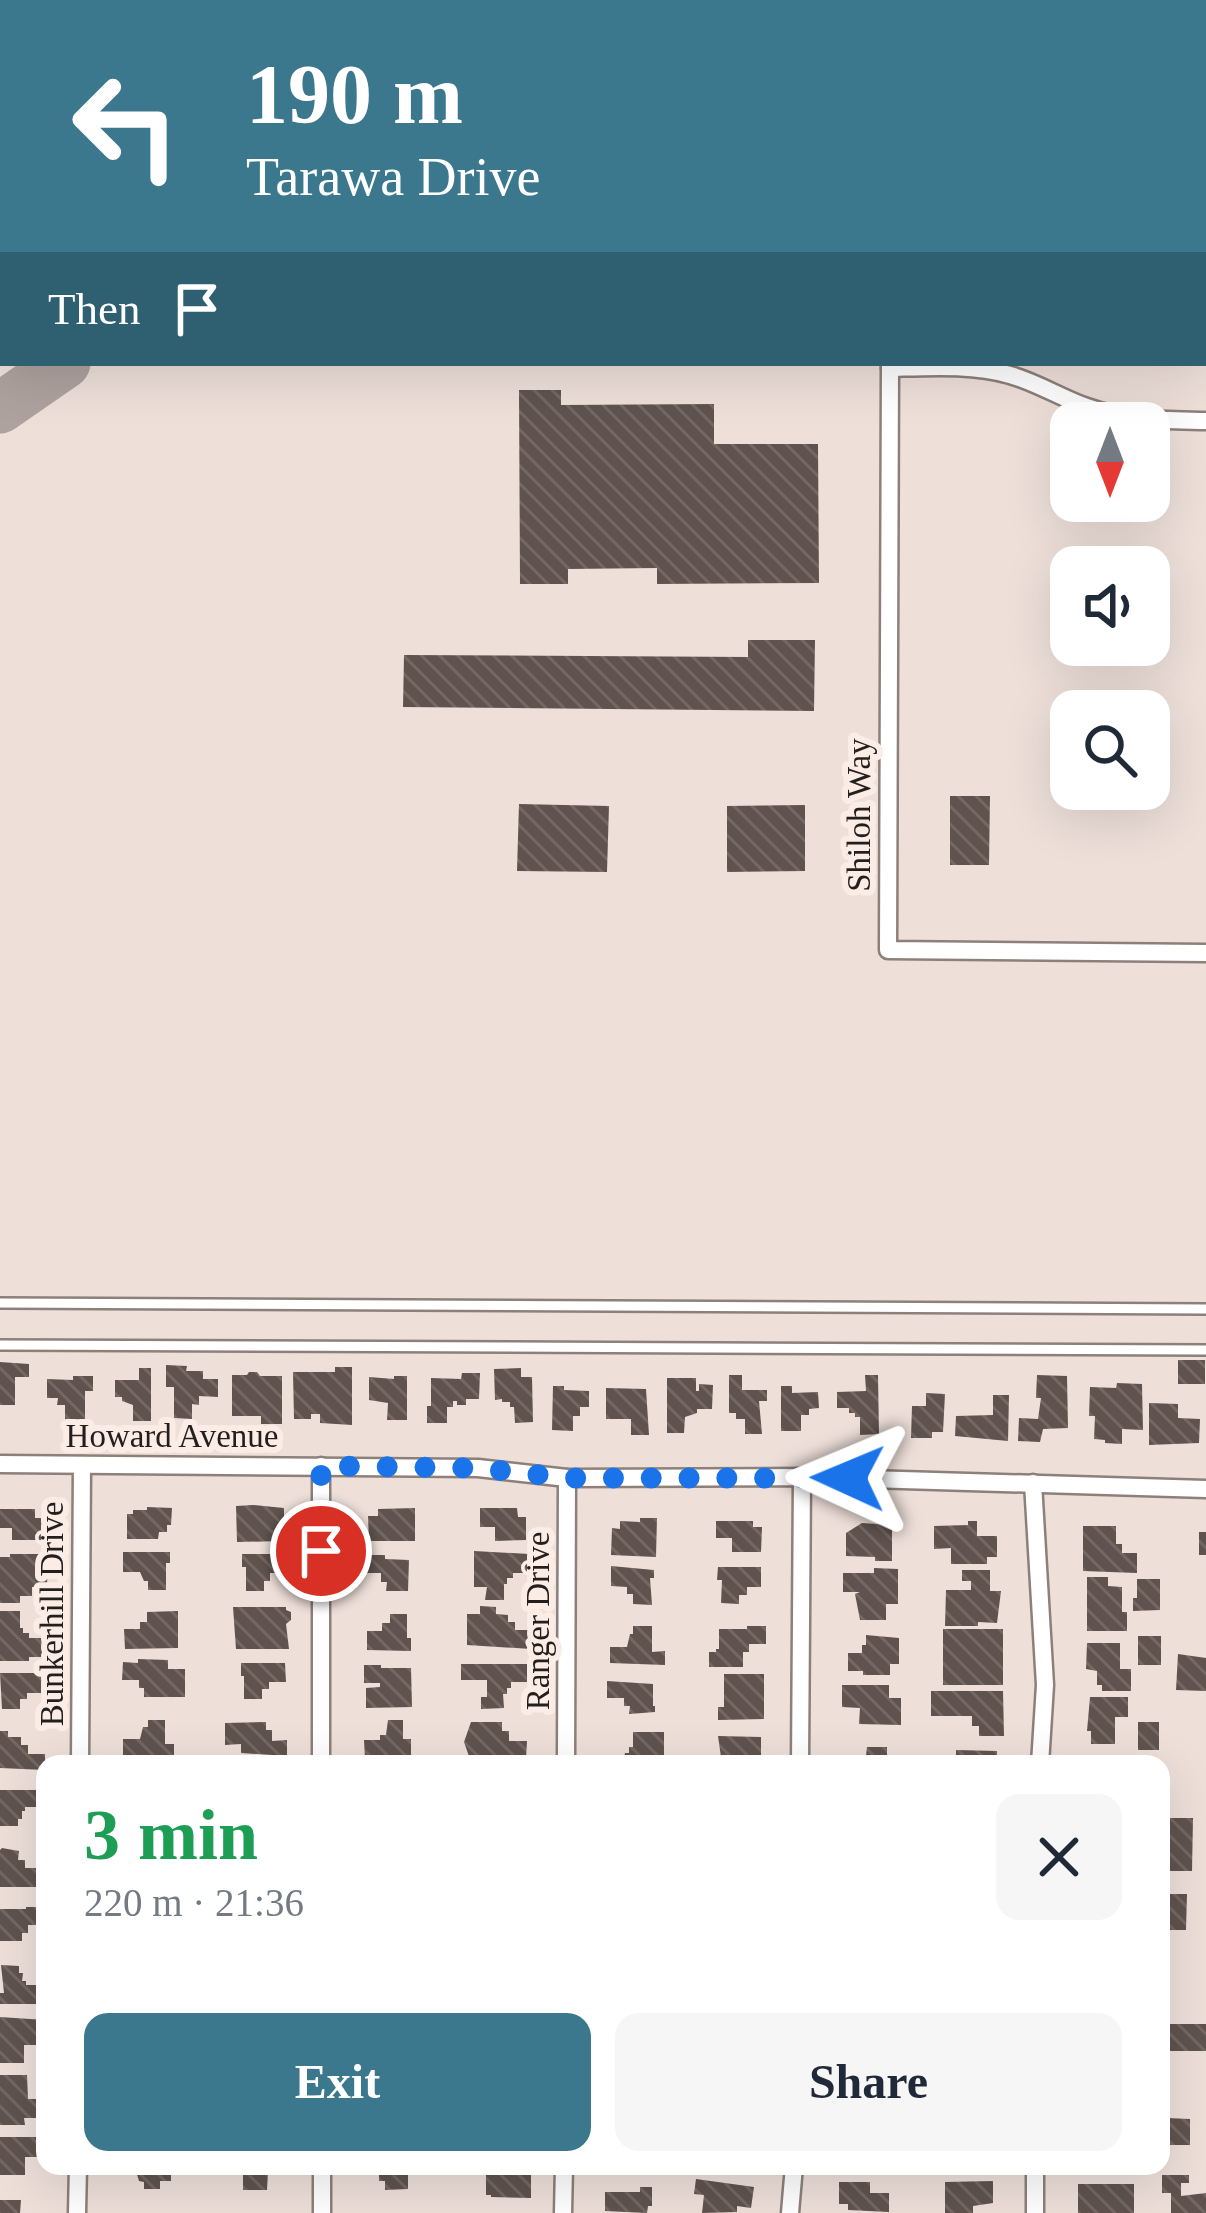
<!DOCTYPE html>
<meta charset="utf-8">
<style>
:root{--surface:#fff;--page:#f6f6f7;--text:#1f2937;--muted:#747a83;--accent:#3b788e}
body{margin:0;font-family:"Times New Roman",serif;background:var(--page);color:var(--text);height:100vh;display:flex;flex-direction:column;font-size:45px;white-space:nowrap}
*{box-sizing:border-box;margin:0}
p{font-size:39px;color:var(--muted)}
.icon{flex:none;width:66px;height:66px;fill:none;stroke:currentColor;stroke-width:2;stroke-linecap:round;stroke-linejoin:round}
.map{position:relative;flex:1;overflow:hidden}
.side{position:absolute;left:36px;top:1755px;width:1134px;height:420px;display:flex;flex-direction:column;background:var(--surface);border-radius:24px;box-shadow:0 12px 48px #0002}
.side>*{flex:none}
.top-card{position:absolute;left:0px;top:0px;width:1206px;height:366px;box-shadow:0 12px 48px #0002;background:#3b788e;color:#fff;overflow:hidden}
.needle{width:78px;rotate:180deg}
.controls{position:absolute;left:1050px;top:402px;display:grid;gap:24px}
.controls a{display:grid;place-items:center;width:120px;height:120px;border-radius:24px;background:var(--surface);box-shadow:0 12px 48px #0002;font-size:60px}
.pin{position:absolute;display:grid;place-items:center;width:102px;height:102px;color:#fff;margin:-51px;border:6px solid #fff;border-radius:50%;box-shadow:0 3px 12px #0007}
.me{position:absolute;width:132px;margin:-66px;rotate:271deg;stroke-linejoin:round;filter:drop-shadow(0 0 9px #0008)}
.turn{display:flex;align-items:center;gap:42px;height:252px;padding:0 48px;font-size:54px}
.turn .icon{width:156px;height:156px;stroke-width:2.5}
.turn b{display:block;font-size:84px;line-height:102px}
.then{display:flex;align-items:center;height:114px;padding:0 48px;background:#0003;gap:24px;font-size:45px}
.round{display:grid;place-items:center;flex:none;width:126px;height:126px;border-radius:24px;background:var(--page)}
.headline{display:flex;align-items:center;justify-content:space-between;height:204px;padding:0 48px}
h1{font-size:72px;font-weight:700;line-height:90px;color:#1e9e55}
.cta{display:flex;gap:24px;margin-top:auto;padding:24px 48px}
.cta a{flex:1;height:138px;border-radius:24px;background:var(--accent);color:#fff;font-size:48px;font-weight:700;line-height:138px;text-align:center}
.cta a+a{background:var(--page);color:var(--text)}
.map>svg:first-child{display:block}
</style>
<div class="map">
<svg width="1206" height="2213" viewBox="0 0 1206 2213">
<defs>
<pattern id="building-back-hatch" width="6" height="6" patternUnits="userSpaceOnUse" patternTransform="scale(3)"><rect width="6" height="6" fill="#60534e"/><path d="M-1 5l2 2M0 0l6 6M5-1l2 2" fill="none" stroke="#736864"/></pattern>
</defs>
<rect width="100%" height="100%" fill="#eedfd9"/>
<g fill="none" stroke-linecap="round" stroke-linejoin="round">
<!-- taxiway -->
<g stroke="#aea29e" stroke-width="51">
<polyline points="462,3 463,0"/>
<polyline points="0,408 65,363"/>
</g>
</g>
<!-- building -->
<g fill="url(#building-back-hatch)">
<polygon points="519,390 561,390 561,405 714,404 714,444 818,444 819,583 657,584 657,568 568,569 568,584 520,584"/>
<polygon points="748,640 815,640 814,711 403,707 404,655 748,657"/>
<polygon points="950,796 990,796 989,865 950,865"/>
<polygon points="519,804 609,806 607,872 517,871"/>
<polygon points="805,805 805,871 727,872 727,806"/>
<rect x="1178" y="1360" width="27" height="24"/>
<polygon points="0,1362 29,1364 29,1377 15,1377 15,1405 0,1405"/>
<polygon points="166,1365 187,1366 186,1371 203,1371 203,1379 218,1379 218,1397 199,1396 199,1405 192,1404 192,1419 174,1418 174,1387 166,1387"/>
<polygon points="335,1367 352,1367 352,1425 320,1423 320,1414 311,1414 311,1419 294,1419 293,1372 335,1372"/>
<polygon points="139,1368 151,1368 151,1421 133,1421 133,1405 122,1401 122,1397 115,1397 115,1380 139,1380"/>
<polygon points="521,1368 521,1377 532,1377 533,1422 515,1423 514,1407 510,1407 510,1402 502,1402 502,1399 495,1400 494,1369"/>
<polygon points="249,1372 257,1372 260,1376 282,1376 282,1424 261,1424 261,1416 232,1416 232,1375 247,1375"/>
<polygon points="462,1373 480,1373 479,1399 466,1399 466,1405 457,1405 457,1401 453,1401 453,1407 447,1407 447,1423 427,1423 427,1406 431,1406 431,1378 461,1379"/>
<polygon points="729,1375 742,1375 742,1390 767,1390 767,1401 759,1401 762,1434 745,1434 745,1419 736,1419 736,1413 729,1413"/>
<polygon points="865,1375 878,1375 879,1434 860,1435 860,1417 855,1417 855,1413 849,1413 849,1408 837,1408 837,1392 866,1391"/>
<polygon points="1037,1375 1067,1376 1068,1428 1043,1429 1040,1442 1018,1441 1019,1418 1038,1419 1041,1398 1036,1398"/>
<polygon points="73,1376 93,1376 93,1391 85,1391 85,1421 65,1420 65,1405 57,1405 58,1398 47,1398 47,1379 73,1380"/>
<polygon points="394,1376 407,1376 407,1420 387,1420 388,1403 369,1400 369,1377 394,1379"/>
<polygon points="667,1378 696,1378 696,1391 699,1391 699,1384 713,1385 712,1409 697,1409 697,1413 685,1417 684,1433 667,1433"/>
<polygon points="1117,1383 1142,1384 1143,1430 1122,1429 1122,1444 1105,1443 1105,1440 1094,1439 1095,1416 1089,1416 1090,1387 1116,1388"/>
<polygon points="553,1386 564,1386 564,1390 589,1391 589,1407 580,1407 580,1416 573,1416 573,1431 552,1430"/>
<polygon points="781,1386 792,1386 792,1393 818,1392 819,1408 809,1409 809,1415 801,1415 801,1431 781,1431"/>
<polygon points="606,1388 646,1389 649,1435 631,1435 631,1419 606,1419"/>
<polygon points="926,1393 945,1394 943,1432 932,1432 932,1438 911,1438 912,1406 926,1406"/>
<polygon points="993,1395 1009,1395 1008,1441 955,1436 956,1416 993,1415"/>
<polygon points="1149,1403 1178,1404 1178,1418 1200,1419 1199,1443 1149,1445"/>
<polygon points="253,1505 284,1508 284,1541 237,1542 236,1506"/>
<polygon points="147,1507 172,1508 171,1525 167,1525 167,1532 159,1532 158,1539 127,1539 127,1514 133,1514 133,1510 147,1510"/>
<polygon points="415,1508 415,1541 369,1541 368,1516 378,1516 378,1509"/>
<polygon points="480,1508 517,1508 518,1517 526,1517 526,1540 495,1541 495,1527 480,1527"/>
<polygon points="0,1509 35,1509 35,1518 45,1518 45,1540 12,1540 12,1528 0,1528"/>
<polygon points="640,1518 657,1518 656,1557 611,1555 612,1528 620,1529 620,1521 640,1522"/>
<polygon points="716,1521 753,1521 753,1527 762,1527 761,1552 732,1552 732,1538 716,1538"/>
<polygon points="968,1521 977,1521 977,1536 997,1536 997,1557 987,1557 987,1564 951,1564 951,1548 934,1549 934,1526 968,1525"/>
<polygon points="862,1523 892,1525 892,1561 875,1561 875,1557 846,1556 846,1533"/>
<polygon points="1083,1526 1116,1526 1116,1544 1122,1544 1122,1553 1137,1553 1137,1573 1083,1571"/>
<rect x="1199" y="1532" width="7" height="23"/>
<polygon points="474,1551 529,1554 529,1573 513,1573 513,1578 507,1578 507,1584 504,1584 504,1600 485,1600 487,1587 474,1587"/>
<polygon points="123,1552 170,1552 170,1563 166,1563 166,1590 148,1590 148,1581 144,1581 140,1572 123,1572"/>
<polygon points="10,1554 48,1554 47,1587 32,1587 32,1596 20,1596 20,1603 0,1603 0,1557 10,1557"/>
<polygon points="242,1554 287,1554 286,1573 270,1573 270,1581 264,1581 264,1591 246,1591 246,1567 242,1567"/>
<polygon points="364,1555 385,1555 385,1559 409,1560 408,1591 386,1591 387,1582 381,1582 381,1573 364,1573"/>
<polygon points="611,1566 654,1570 654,1578 650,1578 652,1605 633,1604 633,1594 627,1594 627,1587 611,1586"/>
<polygon points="718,1567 761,1567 761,1587 747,1587 747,1595 739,1595 739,1604 721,1603 722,1580 717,1580"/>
<polygon points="874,1568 898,1569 898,1604 886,1604 886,1620 860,1620 855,1594 860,1592 843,1592 843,1573 874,1573"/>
<polygon points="962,1570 990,1570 990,1591 1001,1591 997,1623 978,1622 978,1626 945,1626 946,1590 971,1590 971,1581 962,1581"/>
<polygon points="1087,1577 1108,1577 1108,1586 1122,1587 1122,1612 1127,1612 1127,1631 1087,1631"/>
<polygon points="1137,1579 1160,1579 1160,1610 1133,1611 1133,1598 1137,1598"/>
<polygon points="480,1606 496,1607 496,1614 508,1615 508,1622 515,1622 515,1630 531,1630 531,1649 467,1645 467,1614 480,1614"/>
<polygon points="233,1607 286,1607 286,1610 291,1612 291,1620 286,1624 289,1649 236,1649"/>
<polygon points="0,1611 20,1611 20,1628 23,1628 23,1633 29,1633 29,1638 44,1638 45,1657 29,1657 29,1661 0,1661"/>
<polygon points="178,1611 178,1648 125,1649 124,1629 140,1629 140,1622 147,1622 147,1612"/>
<polygon points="390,1614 407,1614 407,1638 411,1638 411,1651 367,1650 367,1631 382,1631 382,1623 390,1623"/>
<polygon points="633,1626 652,1626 652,1652 665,1651 665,1665 610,1663 610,1647 627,1647 630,1634 633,1634"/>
<polygon points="747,1626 766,1626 766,1644 749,1644 749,1652 743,1652 743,1667 709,1667 709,1652 716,1652 716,1649 719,1649 719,1629 747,1629"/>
<rect x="943" y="1629" width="60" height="56"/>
<polygon points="866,1635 899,1638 899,1664 890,1664 890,1675 863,1675 863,1671 848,1671 848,1653 862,1653 862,1645 866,1645"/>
<rect x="1138" y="1636" width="23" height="29"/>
<polygon points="1087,1643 1120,1643 1120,1669 1131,1669 1131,1691 1102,1691 1102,1685 1097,1685 1097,1671 1086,1669"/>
<polygon points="1178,1654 1206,1658 1206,1691 1176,1690"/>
<polygon points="138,1659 168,1660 168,1669 185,1669 185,1697 144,1697 144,1688 139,1688 139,1680 122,1680 123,1662 138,1663"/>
<polygon points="241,1663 285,1663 286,1682 269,1682 269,1689 262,1689 262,1699 244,1699 244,1676 241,1676"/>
<polygon points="461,1664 527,1664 527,1682 511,1682 511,1688 507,1688 507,1694 503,1694 504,1708 481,1709 481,1697 487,1697 487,1680 461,1680"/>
<polygon points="364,1665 381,1665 381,1668 411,1668 412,1707 366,1708 366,1688 380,1687 380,1683 364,1683"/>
<polygon points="0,1673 42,1673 41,1693 27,1693 27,1699 20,1699 20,1709 2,1709"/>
<polygon points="724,1674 764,1674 764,1719 718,1720 718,1707 724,1707"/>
<polygon points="607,1681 653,1684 653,1706 655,1706 655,1712 629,1714 630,1706 624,1706 624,1698 607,1698"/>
<polygon points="842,1685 889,1685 889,1698 901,1698 901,1725 859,1724 860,1708 842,1707"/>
<polygon points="931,1691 1003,1691 1004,1736 979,1736 979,1726 972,1726 972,1716 931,1716"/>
<polygon points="1090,1697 1128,1697 1128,1717 1115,1717 1115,1744 1091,1744 1091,1731 1087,1731"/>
<polygon points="148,1720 165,1720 165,1744 174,1744 174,1757 123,1757 123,1739 140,1739 143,1727 148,1727"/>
<polygon points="388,1720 403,1720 403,1739 411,1739 411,1759 365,1759 364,1740 380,1740 380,1735 386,1735"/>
<polygon points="266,1722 266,1730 272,1730 272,1741 287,1740 287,1756 241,1753 241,1744 225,1745 225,1723"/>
<polygon points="471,1722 502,1722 502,1731 509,1731 509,1741 527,1741 526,1759 471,1762 464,1742"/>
<rect x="1138" y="1722" width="21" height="28"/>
<polygon points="0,1731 8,1731 8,1737 21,1737 21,1745 28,1745 28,1754 45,1754 45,1770 0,1768"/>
<polygon points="633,1732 664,1732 664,1764 608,1764 608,1757 624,1757 625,1753 629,1753 629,1747 633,1747"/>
<polygon points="718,1736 761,1737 761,1756 746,1756 746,1762 738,1764 721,1764 718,1762 718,1757 721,1757"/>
<polygon points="867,1747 887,1747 887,1764 865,1764"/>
<polygon points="956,1750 997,1751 997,1764 956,1764"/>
<polygon points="1145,1759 1145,1764 1111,1764 1111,1760"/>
<polygon points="0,1790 42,1790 42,1807 25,1807 25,1811 22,1811 22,1819 18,1819 18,1826 0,1826"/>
<polygon points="1168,1818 1193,1818 1192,1871 1168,1871"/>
<polygon points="2,1848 19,1851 18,1860 25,1860 25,1868 40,1868 40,1887 0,1887 0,1850"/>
<polygon points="1166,1894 1187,1894 1186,1930 1168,1930"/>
<polygon points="26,1907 44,1907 44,1925 28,1925 28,1933 22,1933 22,1941 0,1941 0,1909 26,1909"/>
<polygon points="1,1965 19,1966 19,1973 23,1973 22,1981 26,1981 26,1985 43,1985 43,2004 0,2004 0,1993 4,1993"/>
<polygon points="0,2017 45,2020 45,2045 24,2045 24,2063 0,2063"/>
<rect x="1166" y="2024" width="40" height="27"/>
<polygon points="0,2075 27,2075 28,2099 43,2099 43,2118 24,2118 25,2125 0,2125"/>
<polygon points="1167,2118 1190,2119 1190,2145 1167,2145"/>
<polygon points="0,2137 45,2137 45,2157 25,2157 25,2175 0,2175"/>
<polygon points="119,2166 171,2166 171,2181 160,2181 160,2189 144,2189 144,2182 139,2181 136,2171 119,2171"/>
<polygon points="243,2166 284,2166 284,2173 268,2172 267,2190 243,2190"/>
<polygon points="363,2166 408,2166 408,2189 385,2190 385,2181 379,2181 379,2172 363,2172"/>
<polygon points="486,2166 528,2166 531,2169 531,2198 491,2197 491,2195 486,2195"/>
<polygon points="1162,2175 1189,2175 1189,2183 1181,2183 1181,2196 1206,2193 1206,2213 1171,2213 1171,2193 1162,2193"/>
<polygon points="696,2179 754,2187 751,2208 737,2206 737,2212 702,2213 704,2195 694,2194"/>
<polygon points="993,2181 993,2203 973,2206 973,2213 945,2213 945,2182"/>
<polygon points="839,2182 870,2182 870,2193 889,2193 889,2212 848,2210 848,2204 839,2204"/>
<rect x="1078" y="2184" width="56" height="29"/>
<polygon points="640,2187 652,2187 652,2206 648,2206 647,2213 605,2211 605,2192 640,2192"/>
<polygon points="0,2200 21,2200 20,2213 0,2213"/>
</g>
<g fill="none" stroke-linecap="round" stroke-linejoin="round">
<!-- lane casing -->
<g stroke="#8d807a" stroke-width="14">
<g id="lane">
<polyline points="595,3 598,0"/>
<polyline points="0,1303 1206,1309"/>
<polyline points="0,1345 1206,1350"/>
</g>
</g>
<!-- street casing -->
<g stroke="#8d807a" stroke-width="21">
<g id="street">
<polyline points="901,3 901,0"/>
<polyline points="1203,146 1206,146"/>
<polyline points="890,363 888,950 1206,953"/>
<path d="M890 368C928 367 973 364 1010 375 1036 382 1061 398 1087 407 1126 421 1165 420 1206 421"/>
<polyline points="0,1464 478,1468 567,1478 802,1477 1206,1489"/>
<polyline points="321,1466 321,1764"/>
<polyline points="1033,1483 1045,1685 1040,1764"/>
<polyline points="80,1764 82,1465"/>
<polyline points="566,1764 567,1478"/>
<polyline points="800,1764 802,1477"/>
<polyline points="322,2166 322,2213"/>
<polyline points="1035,2166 1035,2213"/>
<polyline points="77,2213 78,2166"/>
<polyline points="563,2213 564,2166"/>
<polyline points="790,2213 794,2166"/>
</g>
</g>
<!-- lane -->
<use href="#lane" stroke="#fff" stroke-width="9"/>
<!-- street -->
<use href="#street" stroke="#fff" stroke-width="16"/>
</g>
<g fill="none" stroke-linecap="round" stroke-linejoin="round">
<!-- route -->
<polyline stroke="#1a73e8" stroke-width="21" stroke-dasharray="0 37.8" points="321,1551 321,1466 478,1468 568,1478 848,1478"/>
</g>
<g text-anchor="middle" stroke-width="12" stroke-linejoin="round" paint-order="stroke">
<!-- street labels -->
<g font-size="33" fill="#241e1c" stroke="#fbece6">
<text transform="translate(858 815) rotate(-90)" y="12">Shiloh Way</text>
<text x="172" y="1447">Howard Avenue</text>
<text transform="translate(51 1614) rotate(-90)" y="12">Bunkerhill Drive</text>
<text transform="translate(537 1621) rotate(-90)" y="12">Ranger Drive</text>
</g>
</g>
</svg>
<div class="controls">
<a><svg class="needle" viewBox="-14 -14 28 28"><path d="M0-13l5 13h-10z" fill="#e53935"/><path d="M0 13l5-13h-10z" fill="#747a83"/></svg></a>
<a><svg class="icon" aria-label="sound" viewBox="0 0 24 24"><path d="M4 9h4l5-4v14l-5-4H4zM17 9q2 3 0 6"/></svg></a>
<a><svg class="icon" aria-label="search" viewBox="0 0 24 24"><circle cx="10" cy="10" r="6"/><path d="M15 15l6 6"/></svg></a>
</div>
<div class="pin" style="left:321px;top:1551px;background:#d93025"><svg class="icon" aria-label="arrive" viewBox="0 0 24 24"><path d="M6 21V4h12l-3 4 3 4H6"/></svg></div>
<svg class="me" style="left:848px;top:1478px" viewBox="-20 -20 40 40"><path d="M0-17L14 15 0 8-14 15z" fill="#1a73e8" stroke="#fff" stroke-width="4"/></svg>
<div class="top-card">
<div class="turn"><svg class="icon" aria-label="left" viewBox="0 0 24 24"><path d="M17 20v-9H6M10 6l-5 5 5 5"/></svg><div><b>190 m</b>Tarawa Drive</div></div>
<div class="then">Then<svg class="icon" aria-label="arrive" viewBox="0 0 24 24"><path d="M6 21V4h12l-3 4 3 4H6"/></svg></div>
</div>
<section class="side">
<div class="headline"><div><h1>3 min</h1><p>220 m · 21:36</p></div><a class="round"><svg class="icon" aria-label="close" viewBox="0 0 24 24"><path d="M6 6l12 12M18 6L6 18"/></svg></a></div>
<div class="cta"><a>Exit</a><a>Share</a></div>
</section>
</div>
